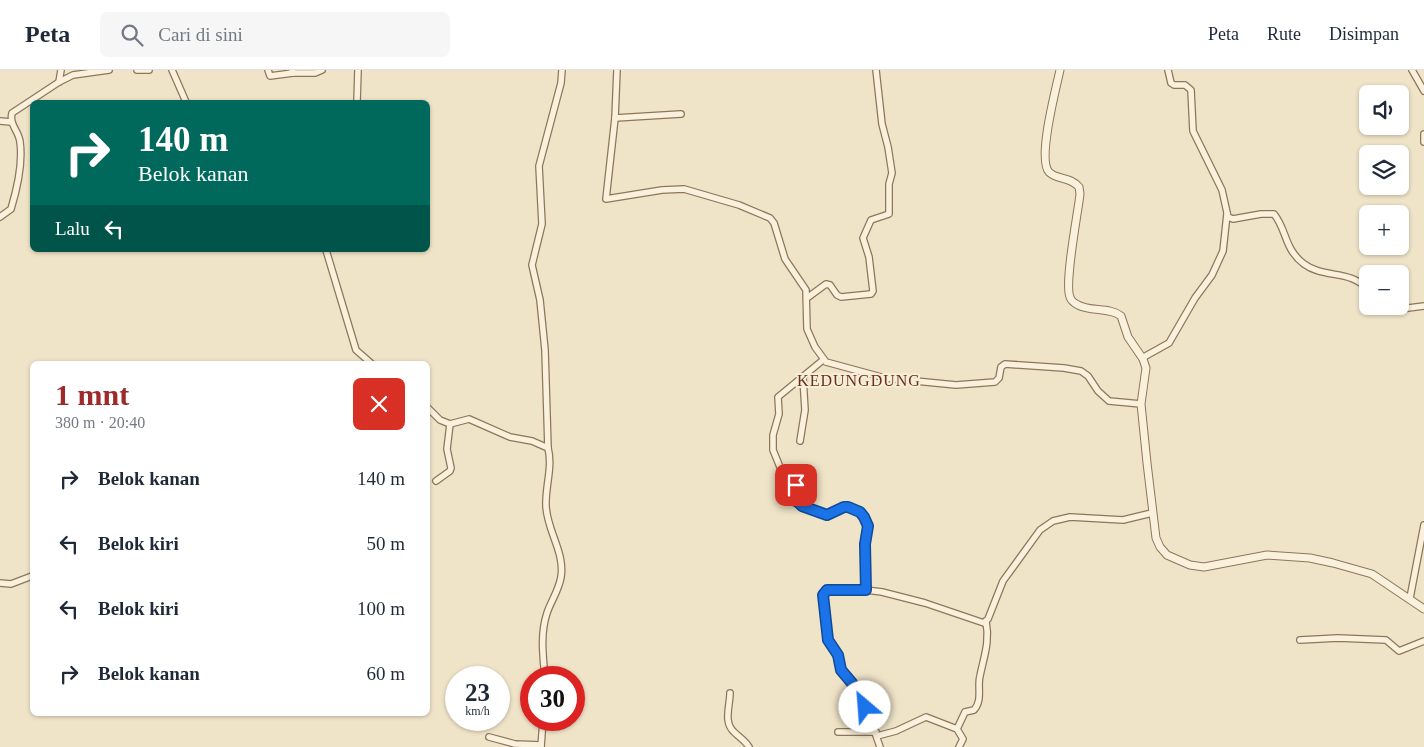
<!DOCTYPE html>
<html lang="id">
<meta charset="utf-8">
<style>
:root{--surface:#fff;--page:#f6f6f7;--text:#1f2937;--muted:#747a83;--line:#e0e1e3;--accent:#9e2a2b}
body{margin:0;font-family:Georgia,serif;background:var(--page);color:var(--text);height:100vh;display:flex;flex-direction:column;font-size:19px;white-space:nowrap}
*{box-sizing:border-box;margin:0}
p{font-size:16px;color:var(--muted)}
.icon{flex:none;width:28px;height:28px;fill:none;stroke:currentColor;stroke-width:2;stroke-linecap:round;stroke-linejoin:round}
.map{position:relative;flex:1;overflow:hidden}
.sheet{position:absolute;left:30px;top:291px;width:400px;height:355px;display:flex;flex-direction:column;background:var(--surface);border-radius:8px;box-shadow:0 1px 4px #0004}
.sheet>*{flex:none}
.guide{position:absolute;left:30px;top:30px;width:400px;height:152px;border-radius:8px;box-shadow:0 1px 4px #0004;background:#00695c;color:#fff;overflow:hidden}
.controls{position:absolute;left:1359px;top:15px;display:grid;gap:10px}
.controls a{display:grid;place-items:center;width:50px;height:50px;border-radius:8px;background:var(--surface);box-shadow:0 1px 4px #0004;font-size:25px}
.speed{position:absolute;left:445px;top:596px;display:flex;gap:10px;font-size:25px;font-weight:700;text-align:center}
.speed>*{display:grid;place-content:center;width:65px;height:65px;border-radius:50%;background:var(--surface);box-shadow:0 1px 4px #0004;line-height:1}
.speed small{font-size:12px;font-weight:400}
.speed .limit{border:8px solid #d22;background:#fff;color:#111}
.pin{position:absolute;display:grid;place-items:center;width:42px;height:42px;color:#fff;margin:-21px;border-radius:10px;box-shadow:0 2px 8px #0006}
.me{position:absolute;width:55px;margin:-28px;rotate:333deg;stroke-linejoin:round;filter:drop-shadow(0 0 4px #0008)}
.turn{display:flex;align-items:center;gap:18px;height:105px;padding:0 25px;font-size:22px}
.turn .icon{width:65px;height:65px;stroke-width:2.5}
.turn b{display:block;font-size:35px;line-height:42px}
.then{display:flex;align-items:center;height:48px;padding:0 25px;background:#0003;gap:10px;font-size:19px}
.round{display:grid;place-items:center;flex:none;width:52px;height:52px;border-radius:8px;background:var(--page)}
.headline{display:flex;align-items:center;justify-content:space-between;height:85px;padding:0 25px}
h1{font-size:30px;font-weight:700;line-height:38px;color:var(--accent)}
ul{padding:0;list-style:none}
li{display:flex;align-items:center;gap:15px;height:65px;padding:0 25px}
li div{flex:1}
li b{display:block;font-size:19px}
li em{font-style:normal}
header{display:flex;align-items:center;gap:30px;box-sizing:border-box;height:70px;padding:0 25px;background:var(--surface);border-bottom:1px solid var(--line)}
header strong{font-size:24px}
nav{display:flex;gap:28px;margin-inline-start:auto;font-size:18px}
.search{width:350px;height:45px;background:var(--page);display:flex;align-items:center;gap:12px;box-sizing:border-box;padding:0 18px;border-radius:8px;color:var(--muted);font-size:19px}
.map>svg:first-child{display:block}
</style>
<header>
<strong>Peta</strong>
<div class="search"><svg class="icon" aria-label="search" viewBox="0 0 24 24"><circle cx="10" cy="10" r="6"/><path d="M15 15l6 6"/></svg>Cari di sini</div>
<nav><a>Peta</a><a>Rute</a><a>Disimpan</a></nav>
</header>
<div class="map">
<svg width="1424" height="677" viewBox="0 0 1424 677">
<rect width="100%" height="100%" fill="#f0e4c8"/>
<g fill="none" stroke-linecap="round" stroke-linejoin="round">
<!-- minor casing -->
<g stroke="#8d765c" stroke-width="8">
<g id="minor">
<polyline points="137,0 149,0"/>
<polyline points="172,0 186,32"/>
<polyline points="268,0 270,6 293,3 292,0"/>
<polyline points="617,0 615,48 606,129 662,120 684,119 739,135 770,148 774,153 785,189 806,220 807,259 815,277 826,292 885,308 956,315 995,312 999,308 1001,297 1005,294 1064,298 1081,301 1088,306 1098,321 1109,331 1141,334"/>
<path d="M1168 0 1171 13 1174 15H1185L1191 20 1193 61 1222 120 1228 147 1233 149 1261 144H1274C1287 160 1284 179 1304 194 1324 209 1351 199 1368 220"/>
<polyline points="1412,0 1424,21"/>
<polyline points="293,3 315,3 322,0"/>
<polyline points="59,12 61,0"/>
<polyline points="357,32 358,0"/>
<polyline points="615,48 681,44"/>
<polyline points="0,51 11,52"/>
<polyline points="1424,64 1424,72"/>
<path d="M0 147 11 139C17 119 23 93 20 72 19 61 9 55 12 43L59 12 73 5 109 0"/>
<polyline points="326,180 356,280 372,294"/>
<polyline points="807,228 826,214 830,215 837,225 841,227 871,224 873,221 869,187 863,168 871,150 889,144 889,114 892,103 888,77 882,54 876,0"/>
<polyline points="1381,236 1393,240 1424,236"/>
<polyline points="1142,288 1169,273 1195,228 1212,205 1223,181 1227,144"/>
<polyline points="823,290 778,327 779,344 773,365 773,380 782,402 784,423 795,433 827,445 843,437 848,437 860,441 864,447 868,456 865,475 866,520"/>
<path d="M428 338 440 350 450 354 469 349 510 367 532 371 548 378C553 397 545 417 546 436 547 461 565 482 561 507 559 520 551 531 547 543 540 564 543 586 545 608"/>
<polyline points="800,371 805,340 803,308"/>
<polyline points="548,378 545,280 540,230 532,195 542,154 539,96 561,13 562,0"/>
<polyline points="436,411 450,401 451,398 447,379 450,354"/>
<polyline points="800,433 793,427 793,423 806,402"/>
<polyline points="0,513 11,514 32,506"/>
<polyline points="1410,528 1424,455"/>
<polyline points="1300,570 1338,568 1386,570 1399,581 1424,571"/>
<path d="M730 623C730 636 723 652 734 662 740 668 745 670 749 677"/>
<path d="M957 659 965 642 974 640C983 630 977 617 980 606 984 586 990 572 986 551"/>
<polyline points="838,662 876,662"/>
<polyline points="877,666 896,661 926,647 957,659 963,669 959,677"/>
<polyline points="489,667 515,674 541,675"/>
<polyline points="541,677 543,650"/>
<polyline points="880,677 871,651 858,623 841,599 838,585 828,569 823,525 825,521 866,520 882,522 925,533 984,553 988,549 1003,511 1040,460 1053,451 1070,447 1123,450 1152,443"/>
</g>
</g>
<!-- tertiary casing -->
<g stroke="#8d765c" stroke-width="9">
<path id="tertiary" d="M1060 0C1056 19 1037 89 1049 102 1056 110 1070 106 1079 117L1080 124C1078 143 1064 213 1070 227 1071 231 1074 233 1078 235 1091 242 1110 237 1121 246L1128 267 1143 289 1146 298 1141 334 1147 393 1156 468 1160 477 1167 485 1190 495 1204 497 1267 485 1310 488 1333 493 1372 504 1424 539"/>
</g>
<!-- minor -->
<use href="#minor" stroke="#faf1dc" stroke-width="5.5"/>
<!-- tertiary -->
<use href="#tertiary" stroke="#faf1dc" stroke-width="7"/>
</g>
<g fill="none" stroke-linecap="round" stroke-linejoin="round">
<!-- route casing -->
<g stroke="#114b97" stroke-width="12">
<polyline id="route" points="796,415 793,427 802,436 827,445 844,437 848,437 860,442 864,447 868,456 865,474 866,520 827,520 823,525 828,570 838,585 841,600 852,613 865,637"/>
</g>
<!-- route -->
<use href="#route" stroke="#1a73e8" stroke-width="9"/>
</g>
<g text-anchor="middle" stroke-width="4" stroke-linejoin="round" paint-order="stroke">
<!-- quarter labels -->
<g font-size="16" letter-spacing="1" fill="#6b2e1e" stroke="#f7eed8">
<text x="859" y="316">KEDUNGDUNG</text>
</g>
</g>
</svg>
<div class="controls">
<a><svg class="icon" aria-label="sound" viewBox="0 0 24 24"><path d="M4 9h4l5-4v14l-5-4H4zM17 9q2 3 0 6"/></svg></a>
<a><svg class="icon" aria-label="layers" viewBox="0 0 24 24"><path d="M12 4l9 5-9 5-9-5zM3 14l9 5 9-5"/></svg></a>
<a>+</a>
<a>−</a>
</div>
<div class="speed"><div>23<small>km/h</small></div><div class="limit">30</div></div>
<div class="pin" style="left:796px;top:415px;background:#d93025"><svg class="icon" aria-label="arrive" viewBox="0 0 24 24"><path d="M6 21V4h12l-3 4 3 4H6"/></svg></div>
<svg class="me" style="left:865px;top:637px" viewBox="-20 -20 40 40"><circle r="19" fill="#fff"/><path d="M0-13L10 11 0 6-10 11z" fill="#1a73e8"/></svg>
<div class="guide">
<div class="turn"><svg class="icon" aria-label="right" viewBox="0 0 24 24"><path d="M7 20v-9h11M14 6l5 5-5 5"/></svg><div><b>140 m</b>Belok kanan</div></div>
<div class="then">Lalu<svg class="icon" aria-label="left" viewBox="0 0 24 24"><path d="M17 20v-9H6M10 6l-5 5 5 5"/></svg></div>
</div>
<section class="sheet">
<div class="headline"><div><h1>1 mnt</h1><p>380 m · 20:40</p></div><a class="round" style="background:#d93025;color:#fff"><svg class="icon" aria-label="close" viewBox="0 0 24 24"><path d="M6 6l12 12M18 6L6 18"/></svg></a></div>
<ul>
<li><svg class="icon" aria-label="right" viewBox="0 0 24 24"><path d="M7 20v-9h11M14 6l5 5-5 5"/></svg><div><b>Belok kanan</b></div><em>140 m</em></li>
<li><svg class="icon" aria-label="left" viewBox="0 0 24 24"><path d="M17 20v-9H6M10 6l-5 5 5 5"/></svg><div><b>Belok kiri</b></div><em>50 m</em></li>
<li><svg class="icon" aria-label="left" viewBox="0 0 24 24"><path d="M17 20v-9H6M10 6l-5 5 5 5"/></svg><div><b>Belok kiri</b></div><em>100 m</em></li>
<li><svg class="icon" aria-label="right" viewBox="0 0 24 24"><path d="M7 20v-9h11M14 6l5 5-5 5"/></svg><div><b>Belok kanan</b></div><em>60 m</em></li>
</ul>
</section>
</div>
